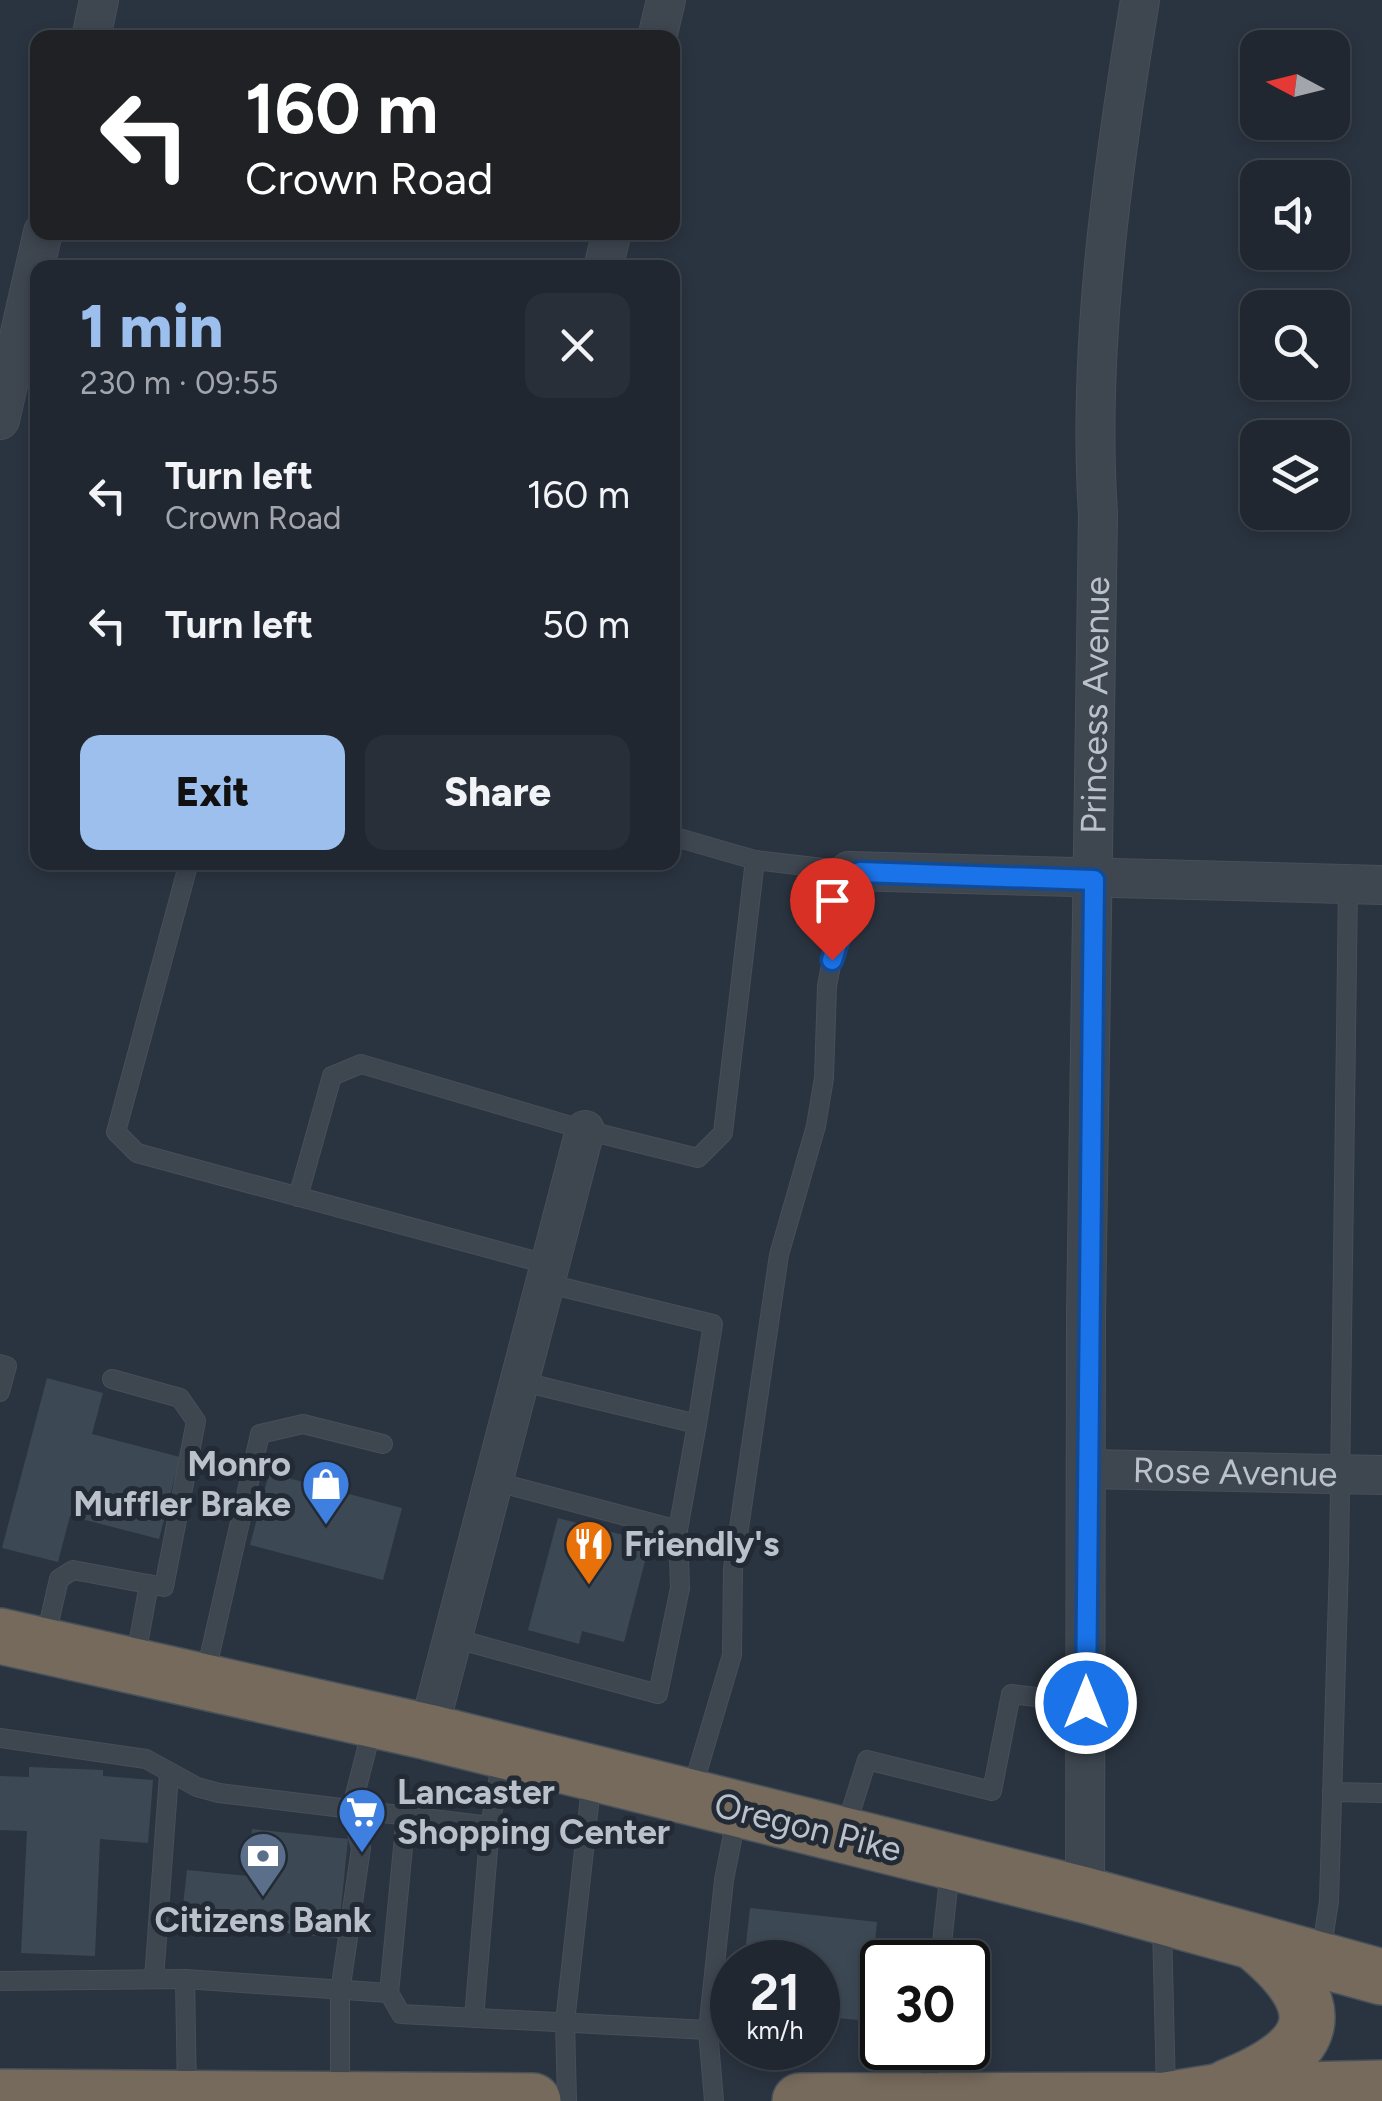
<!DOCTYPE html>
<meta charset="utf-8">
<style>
:root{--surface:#202730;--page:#282f38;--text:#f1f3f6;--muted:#a2a5ab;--line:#3d444c;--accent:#9cbfee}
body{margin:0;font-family:Figtree,sans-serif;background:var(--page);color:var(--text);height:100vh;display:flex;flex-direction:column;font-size:38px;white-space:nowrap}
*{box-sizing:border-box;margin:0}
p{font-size:32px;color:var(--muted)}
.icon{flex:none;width:55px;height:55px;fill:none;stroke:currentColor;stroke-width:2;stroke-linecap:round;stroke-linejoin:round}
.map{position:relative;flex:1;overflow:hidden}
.panel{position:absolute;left:30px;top:260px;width:650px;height:610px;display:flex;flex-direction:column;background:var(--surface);border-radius:20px;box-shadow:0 5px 15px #0003,0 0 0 2px var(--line)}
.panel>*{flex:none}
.top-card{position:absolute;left:30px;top:30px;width:650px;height:210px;border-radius:20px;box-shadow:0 5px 15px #0003,0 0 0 2px var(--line);background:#202124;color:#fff;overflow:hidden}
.needle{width:65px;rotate:277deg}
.tools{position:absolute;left:1240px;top:30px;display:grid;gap:20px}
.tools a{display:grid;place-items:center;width:110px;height:110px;border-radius:20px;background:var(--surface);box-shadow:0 5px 15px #0003,0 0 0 2px var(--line);font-size:50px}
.speed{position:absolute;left:710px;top:1940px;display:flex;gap:20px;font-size:50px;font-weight:700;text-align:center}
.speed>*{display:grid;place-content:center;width:130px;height:130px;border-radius:50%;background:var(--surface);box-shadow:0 5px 15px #0003,0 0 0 2px var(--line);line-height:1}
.speed small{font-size:25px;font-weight:400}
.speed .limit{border:5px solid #111;border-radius:15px;background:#fff;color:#111}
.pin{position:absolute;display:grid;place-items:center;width:85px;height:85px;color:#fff;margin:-102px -42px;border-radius:50% 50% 50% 0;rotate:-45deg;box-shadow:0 0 10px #0007}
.pin .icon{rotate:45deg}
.me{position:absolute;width:110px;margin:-55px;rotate:0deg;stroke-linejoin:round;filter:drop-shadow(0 0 8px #0008)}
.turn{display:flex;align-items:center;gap:35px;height:210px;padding:0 50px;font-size:45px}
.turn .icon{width:130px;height:130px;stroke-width:2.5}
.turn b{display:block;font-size:70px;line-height:85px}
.round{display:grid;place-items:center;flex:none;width:105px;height:105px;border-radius:20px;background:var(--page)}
.summary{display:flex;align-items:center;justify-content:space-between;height:170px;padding:0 50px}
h1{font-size:60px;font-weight:800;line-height:75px;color:var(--accent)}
.button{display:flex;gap:20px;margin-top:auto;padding:20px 50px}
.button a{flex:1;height:115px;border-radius:20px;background:var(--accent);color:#111;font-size:40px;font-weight:800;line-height:115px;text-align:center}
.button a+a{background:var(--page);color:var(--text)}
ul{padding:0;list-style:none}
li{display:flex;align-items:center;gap:30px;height:130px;padding:0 50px}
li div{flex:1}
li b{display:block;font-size:38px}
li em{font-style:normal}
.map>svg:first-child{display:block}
</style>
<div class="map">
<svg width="1382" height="2101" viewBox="0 0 1382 2101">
<rect width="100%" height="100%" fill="#2a3440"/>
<!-- building -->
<g fill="#3c4955">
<polygon points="47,1378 103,1393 92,1434 180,1457 159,1539 70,1516 58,1562 2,1548"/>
<polygon points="269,1473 402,1508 383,1580 250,1545"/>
<polygon points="558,1518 650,1542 624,1642 582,1631 579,1644 528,1630"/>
<polygon points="29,1767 103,1770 103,1776 153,1780 148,1843 100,1839 95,1956 21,1953 27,1831 0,1830 0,1776 29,1777"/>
<polygon points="252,1829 348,1839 338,1938 181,1923 187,1870 248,1876"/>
<polygon points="750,1908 877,1922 867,2021 818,2016 818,1962 744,1962"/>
</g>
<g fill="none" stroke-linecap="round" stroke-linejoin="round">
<!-- lane casing -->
<g stroke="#474f59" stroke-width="20">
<g id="lane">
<polyline points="672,836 755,860"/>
<polyline points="189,862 116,1132 137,1153 550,1265"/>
<polyline points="298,1197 332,1076 361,1064 585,1130 698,1158 723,1133 755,860 849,871"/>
<polyline points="545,1283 713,1324 697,1424"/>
<polyline points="0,1364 7,1366 0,1392"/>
<polyline points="493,1481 678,1530 697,1424 519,1381"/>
<polyline points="453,1638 658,1694 680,1588 678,1530"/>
<polyline points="45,1640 59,1579 73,1570 164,1587 196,1421 180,1398 112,1379"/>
<polyline points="135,1661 149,1584"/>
<polyline points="205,1676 260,1434 303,1424 383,1444"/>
<polyline points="0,1738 146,1759 197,1787 219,1793 490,1826 503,1754"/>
<polyline points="1332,1792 1382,1793"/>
<polyline points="691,1793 732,1655 733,1569 779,1255 816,1126 824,1078 827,986 837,934 860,872"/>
<polyline points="845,1830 867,1760 992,1791 1011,1694 1086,1703"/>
<polyline points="1162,1924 1166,2093"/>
<polyline points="1321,1953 1329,1901 1339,1561 1348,884"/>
<polyline points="940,1962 950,1869"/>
<polyline points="154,1979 169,1774"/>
<polyline points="185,1979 187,2094"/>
<polyline points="0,1981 185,1979 389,1993 401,2014 708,2030 724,1880 737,1814"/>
<polyline points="389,1993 406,1816"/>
<polyline points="474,2018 490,1826"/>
<polyline points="708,2030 714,2101"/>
<polyline points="340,2094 340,1992 361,1848 351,1810 373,1725"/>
<polyline points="928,2095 932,2048"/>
<polyline points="567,2101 565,2022 592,1778"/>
</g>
</g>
<!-- street casing -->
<g stroke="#474f59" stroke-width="40">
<g id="street">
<polyline points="91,38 99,0"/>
<polyline points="657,38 666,0"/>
<polyline points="603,268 612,232"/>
<polyline points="0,420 43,232"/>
<polyline points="849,871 1382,885"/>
<path id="s1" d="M1087 1469 1382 1475"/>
<polyline points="428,1732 585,1130"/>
<path id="s2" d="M1085 1895 1086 1317 1098 514C1087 348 1113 164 1140 0"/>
</g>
</g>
<!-- highway casing -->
<g stroke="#48515a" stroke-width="58">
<g id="highway">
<polyline points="0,1636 428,1732 1085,1895 1382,1977"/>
<path d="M1228 2087C1321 2050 1335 2008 1254 1942"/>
<polyline points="0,2097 533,2101"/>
<polyline points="800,2101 1166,2100 1216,2092 1382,2088"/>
</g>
</g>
<!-- lane -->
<use href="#lane" stroke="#3e4650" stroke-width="18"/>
<!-- street -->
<use href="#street" stroke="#3e4650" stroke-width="38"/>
<!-- highway -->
<use href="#highway" stroke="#756a5c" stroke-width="55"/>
</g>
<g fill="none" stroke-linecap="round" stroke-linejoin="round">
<!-- route casing -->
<g stroke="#114b97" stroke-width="25">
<polyline id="route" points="832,960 860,872 1094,880 1086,1703"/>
</g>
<!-- route -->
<use href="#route" stroke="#1a73e8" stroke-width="18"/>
</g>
<!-- icons -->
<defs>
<g id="shop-pin" transform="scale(2.5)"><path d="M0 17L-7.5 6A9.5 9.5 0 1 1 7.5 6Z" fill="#3f7fe0" stroke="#222b35"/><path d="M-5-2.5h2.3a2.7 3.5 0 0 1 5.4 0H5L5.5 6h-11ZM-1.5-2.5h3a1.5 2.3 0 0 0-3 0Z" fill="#fff"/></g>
<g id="restaurant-pin" transform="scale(2.5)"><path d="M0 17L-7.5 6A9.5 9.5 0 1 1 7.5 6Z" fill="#e8710a" stroke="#222b35"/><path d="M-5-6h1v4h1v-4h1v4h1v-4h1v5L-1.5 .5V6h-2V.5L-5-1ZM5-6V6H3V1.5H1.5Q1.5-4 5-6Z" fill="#fff"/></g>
<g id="supermarket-pin" transform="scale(2.5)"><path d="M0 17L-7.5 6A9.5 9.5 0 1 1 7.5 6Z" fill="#3f7fe0" stroke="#222b35"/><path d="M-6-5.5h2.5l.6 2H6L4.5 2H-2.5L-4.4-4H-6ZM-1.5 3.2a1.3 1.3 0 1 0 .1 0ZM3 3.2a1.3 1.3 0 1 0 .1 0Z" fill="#fff"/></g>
<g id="bank-pin" transform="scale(2.5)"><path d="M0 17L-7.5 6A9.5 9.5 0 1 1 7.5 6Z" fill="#5c6f8a" stroke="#222b35"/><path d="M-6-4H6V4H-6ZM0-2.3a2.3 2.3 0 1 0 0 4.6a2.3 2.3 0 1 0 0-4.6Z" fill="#fff"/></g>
</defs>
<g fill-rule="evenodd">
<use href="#shop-pin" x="326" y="1484"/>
<use href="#restaurant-pin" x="589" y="1544"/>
<use href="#supermarket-pin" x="362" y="1812"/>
<use href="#bank-pin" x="263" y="1856"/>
</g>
<g text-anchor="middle" stroke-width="10" stroke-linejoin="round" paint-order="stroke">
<!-- street labels -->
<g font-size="35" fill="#bbc1ca" stroke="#222b35">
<text dy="12" stroke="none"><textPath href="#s2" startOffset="1190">Princess Avenue</textPath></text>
<text dy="12" stroke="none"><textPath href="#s1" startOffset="148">Rose Avenue</textPath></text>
<text transform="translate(808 1827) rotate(14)" y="12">Oregon Pike</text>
</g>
<!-- poi labels -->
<g font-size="35" font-weight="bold" fill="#bbc1ca" stroke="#222b35" text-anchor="start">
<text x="291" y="1476" text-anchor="end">Monro<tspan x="291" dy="40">Muffler Brake</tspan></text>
<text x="624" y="1556">Friendly's</text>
<text x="397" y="1804">Lancaster<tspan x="397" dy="40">Shopping Center</tspan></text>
<text x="263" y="1932" text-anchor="middle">Citizens Bank</text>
</g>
</g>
</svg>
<div class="tools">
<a><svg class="needle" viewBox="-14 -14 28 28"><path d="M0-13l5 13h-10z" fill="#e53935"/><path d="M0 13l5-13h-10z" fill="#a2a5ab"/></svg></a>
<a><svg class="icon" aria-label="sound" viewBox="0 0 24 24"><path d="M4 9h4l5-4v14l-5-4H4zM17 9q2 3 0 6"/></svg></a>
<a><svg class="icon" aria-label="search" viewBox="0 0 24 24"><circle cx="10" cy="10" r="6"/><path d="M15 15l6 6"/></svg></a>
<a><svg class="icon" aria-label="layers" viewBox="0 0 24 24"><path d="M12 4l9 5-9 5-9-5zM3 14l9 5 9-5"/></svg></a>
</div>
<div class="speed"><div>21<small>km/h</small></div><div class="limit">30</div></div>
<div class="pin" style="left:832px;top:960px;background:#d93025"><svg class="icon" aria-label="arrive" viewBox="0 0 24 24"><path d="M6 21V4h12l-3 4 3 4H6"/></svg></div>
<svg class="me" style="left:1086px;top:1703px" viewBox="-20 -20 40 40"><circle r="17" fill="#1a73e8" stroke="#fff" stroke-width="3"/><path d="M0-11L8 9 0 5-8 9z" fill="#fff"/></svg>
<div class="top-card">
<div class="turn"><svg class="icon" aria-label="left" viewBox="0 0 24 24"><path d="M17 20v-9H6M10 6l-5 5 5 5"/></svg><div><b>160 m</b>Crown Road</div></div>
</div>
<section class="panel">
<div class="summary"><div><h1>1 min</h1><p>230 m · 09:55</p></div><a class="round"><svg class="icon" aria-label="close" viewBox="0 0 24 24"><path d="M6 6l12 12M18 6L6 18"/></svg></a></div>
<ul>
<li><svg class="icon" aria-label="left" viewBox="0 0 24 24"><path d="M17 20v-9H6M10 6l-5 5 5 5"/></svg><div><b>Turn left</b><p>Crown Road</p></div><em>160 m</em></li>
<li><svg class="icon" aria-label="left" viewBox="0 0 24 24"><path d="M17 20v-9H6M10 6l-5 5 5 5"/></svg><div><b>Turn left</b></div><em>50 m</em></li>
</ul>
<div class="button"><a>Exit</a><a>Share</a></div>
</section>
</div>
